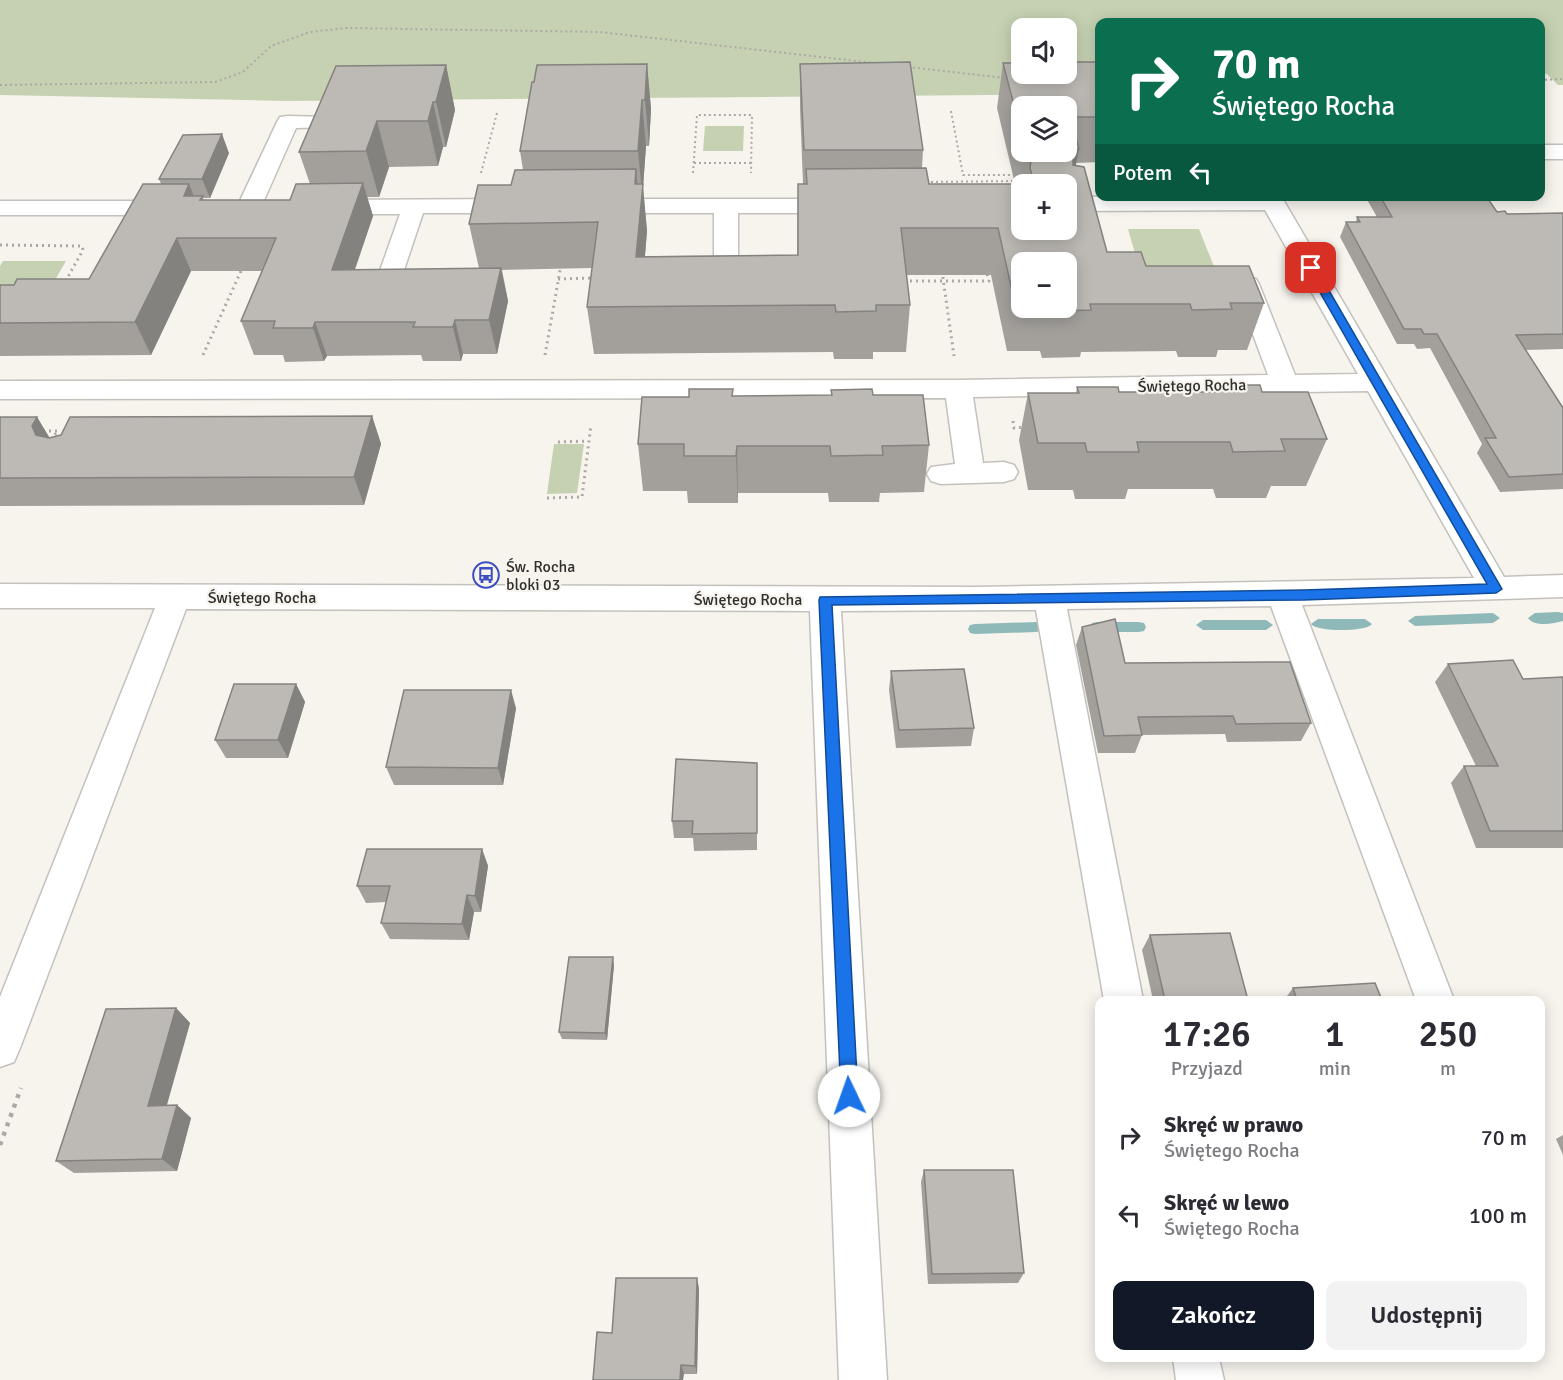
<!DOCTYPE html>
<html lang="pl">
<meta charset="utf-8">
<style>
:root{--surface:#fff;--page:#f2f2f3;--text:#2b2b33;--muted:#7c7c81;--accent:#111827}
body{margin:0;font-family:Signika,sans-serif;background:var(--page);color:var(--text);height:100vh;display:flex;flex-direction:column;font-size:22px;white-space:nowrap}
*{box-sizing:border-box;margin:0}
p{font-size:20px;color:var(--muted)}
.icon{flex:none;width:33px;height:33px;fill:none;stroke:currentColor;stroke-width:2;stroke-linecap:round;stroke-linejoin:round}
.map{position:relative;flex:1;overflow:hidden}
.sheet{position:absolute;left:1095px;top:996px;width:450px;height:366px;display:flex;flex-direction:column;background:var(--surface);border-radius:12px;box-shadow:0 3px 15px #0003}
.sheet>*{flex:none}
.top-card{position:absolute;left:1095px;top:18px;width:450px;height:183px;border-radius:12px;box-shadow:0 3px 15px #0003;background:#0b6e4f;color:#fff;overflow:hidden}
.fabs{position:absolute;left:1011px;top:18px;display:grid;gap:12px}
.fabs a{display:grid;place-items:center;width:66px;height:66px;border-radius:12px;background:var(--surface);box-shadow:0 3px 15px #0003;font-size:30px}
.pin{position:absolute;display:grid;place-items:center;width:51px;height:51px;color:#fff;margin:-26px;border-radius:12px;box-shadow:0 3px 9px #0006}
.me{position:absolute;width:66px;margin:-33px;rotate:357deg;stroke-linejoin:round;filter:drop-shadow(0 0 4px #0008)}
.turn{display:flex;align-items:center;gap:21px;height:126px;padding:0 18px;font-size:27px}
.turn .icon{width:78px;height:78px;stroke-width:2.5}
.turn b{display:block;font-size:42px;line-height:51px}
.then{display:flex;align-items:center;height:57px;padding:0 18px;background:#0003;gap:12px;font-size:22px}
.eta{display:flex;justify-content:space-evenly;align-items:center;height:102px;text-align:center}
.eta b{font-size:36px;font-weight:600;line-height:42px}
.cta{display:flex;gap:12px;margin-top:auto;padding:12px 18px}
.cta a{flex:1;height:69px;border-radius:12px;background:var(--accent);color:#fff;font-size:24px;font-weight:600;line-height:69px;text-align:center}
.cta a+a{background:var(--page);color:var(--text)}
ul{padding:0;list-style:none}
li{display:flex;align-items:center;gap:18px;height:78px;padding:0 18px}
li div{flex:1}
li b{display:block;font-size:22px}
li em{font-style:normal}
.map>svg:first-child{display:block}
</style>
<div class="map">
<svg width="1563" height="1380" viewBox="0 0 1563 1380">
<rect width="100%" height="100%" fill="#f7f4ee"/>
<!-- green -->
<g fill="#c6d1b2" fill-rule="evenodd">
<path d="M0 0H1563V85H1558L1547 74 1541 73 1540 22H1100L1099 94 286 101 0 95ZM1022 28H1066V74H1022Z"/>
<polygon points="705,126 744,126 743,151 703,151"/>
<polygon points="1128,229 1199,229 1219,279 1143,281"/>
<polygon points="3,261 66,261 51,287 0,287 0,266"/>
<polygon points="554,444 584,444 577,493 547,494"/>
</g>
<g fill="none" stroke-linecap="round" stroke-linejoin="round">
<!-- stream -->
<g fill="#8fb8b9" fill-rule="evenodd">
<path d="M1558 612 1563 613V621C1553 624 1534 627 1528 618L1535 613Z"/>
<polygon points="1493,613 1500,618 1493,623 1415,626 1408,621 1415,616"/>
<path d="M1318 619H1365L1372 624C1366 632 1317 632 1311 624Z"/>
<polygon points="1203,620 1266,620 1273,625 1266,630 1203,630 1196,625"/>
<polygon points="1036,622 1041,623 1043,627 1041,631 1036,632 975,634 970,633 968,629 970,625 975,624"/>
<polygon points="1097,622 1139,622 1144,623 1146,627 1144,631 1139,632 1097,632 1092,631 1090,627 1092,623"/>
</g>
<!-- minor casing -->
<g stroke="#c4c1bc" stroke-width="3">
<g id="minor">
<polygon points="288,116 332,117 335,122 332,127 296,128 261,207 257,212 249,214 241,212 237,207 277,122 280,117"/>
<rect x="1540" y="145" width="23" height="14"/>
<polygon points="1281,196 1504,577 1563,575 1563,597 1302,605 1454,1000 1416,1000 1271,606 1067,609 1143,1000 1104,1000 1036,610 841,611 887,1380 839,1380 810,611 186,609 20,1048 14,1062 0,1067 0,997 155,608 0,608 0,584 977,587 1474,578 1368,391 973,397 983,463 1004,462 1014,465 1018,472 1014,479 1004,482 941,484 931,481 927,474 931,467 955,464 946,398 0,399 0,381 958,380 1268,375 1237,291 1227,289 1224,284 1227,279 1236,277 1256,279 1259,284 1295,375 1358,374 1265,210 1066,211 1066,197"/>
<polygon points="517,199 525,201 529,206 525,211 517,213 423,213 401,279 398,284 389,286 380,284 377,279 400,214 326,214 318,212 314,207 318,202 326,200"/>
<polygon points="599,199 841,199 849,201 853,206 849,211 841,213 738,213 738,285 735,290 726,292 717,290 714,285 714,213 599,213 591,211 587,206 591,201"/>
<polygon points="0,201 172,201 180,203 184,208 180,213 172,215 0,215"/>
<polygon points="1173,1358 1219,1358 1224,1380 1176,1380"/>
</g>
</g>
<!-- path-far2 -->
<g stroke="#aca9a5" stroke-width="2" stroke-dasharray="2 3" stroke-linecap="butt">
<polyline points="908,67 1005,78"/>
<polyline points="1540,80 1563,79"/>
<polyline points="0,85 215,82 243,72 271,46 310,32 345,28 600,32 874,63"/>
<polyline points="951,111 963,175 1015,175"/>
<polyline points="694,163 751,163"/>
<polyline points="481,173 497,113"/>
<polyline points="693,173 697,115 752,115 751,173"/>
<polyline points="926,182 1018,181"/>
</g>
<!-- path-far1 -->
<g stroke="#aca9a5" stroke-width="3" stroke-dasharray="2 4" stroke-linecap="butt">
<polyline points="0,245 82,246 83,250 64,284"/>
<polyline points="942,271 954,356"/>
<polyline points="558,279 594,278"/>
<polyline points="904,281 989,281 987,274"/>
<polyline points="203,355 241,271"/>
<polyline points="545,355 561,265"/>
<polyline points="1013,421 1014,428 1026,427"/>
<polyline points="43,431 58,431 52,438"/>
<polyline points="558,442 588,441"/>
<polyline points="547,498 582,497 591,425"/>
</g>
<!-- path -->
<polyline stroke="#aca9a5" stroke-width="4.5" stroke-dasharray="4 6" stroke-linecap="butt" points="0,1145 21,1088"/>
<!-- minor -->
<use href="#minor" fill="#fff" fill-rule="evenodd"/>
</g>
<!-- wall -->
<g fill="#a3a09c" fill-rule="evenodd">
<path d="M1100 62V162L1076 163 1075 165 1107 252 1146 266 1264 303 1247 350H1218L1216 357H1178L1176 351 1081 352 1080 357 1042 358 1040 351H1007L991 275H906L910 305 906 352H873V359H834L833 352 594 354 587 307 592 268 502 270 508 301 497 354H463L461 361H423L421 355 327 356 324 361 285 362 283 355H254L241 321 262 271H191L151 355 0 356V285H14L89 279 161 184 159 179 229 153 210 198H203L204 200H290L310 184 299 152 446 65 455 110 446 147H443L438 166 389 167 379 197H367L373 216 355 270 479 268 469 224 511 185 523 170 520 151 647 64 651 109 649 146H646L643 187 647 231 645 256 797 255 798 184H803L800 108V64L923 150 922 168 929 184H1015L997 108 1003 63ZM1022 106 1066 152H1022ZM1022 262 1066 308H1022Z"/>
<polygon points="1365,196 1486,196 1497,212 1507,214 1563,213 1563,349 1526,350 1563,408 1563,489 1500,492 1477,453 1482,444 1430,348 1417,349 1414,344 1397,344 1340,237 1346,222 1356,222 1357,217 1377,217"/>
<polygon points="1216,385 1262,392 1327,439 1306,486 1271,486 1266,498 1216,498 1213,489 1128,489 1125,499 1075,499 1073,490 1028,490 1019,440 1028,393 1076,393 1077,387 1119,392 1214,392"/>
<polygon points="831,390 873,395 929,445 924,492 880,493 879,502 829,502 828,493 738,493 738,503 688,503 687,491 643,491 638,444 689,397 831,395"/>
<polygon points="372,416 381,444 364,505 0,506 0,417 37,417 49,438"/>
<polygon points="1082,627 1125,663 1311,723 1301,741 1227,742 1225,734 1142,735 1135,753 1098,753 1076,645"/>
<polygon points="1448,664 1523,679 1563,677 1563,848 1476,848 1451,783 1464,766 1476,766 1435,682"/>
<polygon points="891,671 974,728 971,746 896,748 889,690"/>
<polygon points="296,684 305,702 288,758 226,758 215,740"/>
<polygon points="516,708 503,785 394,785 386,767"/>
<polygon points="757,781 757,850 694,851 693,838 674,838 672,821"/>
<polygon points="482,849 488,866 481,912 474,912 469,940 390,939 381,923 386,902 366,903 357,886"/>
<polygon points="1150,935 1248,1000 1153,1000 1142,950"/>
<polygon points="614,965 607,1040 562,1039 559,1032"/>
<polygon points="1293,988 1382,1000 1284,1000"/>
<polygon points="176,1008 190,1023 166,1105 177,1105 191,1118 177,1171 74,1173 56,1161"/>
<polygon points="1563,1135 1563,1155 1556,1139"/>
<polygon points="924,1170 1024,1273 1018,1283 928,1284 921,1182"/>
<polygon points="699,1288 697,1374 684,1374 612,1333"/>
</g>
<!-- shaded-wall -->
<g fill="#84827f">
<polygon points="647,64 651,109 649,146 645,100"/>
<polygon points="446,65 455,110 446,147 436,102"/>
<polygon points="642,100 646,146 643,187 647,231 641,304 636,257 635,184 636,169 640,210 642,193 638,151"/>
<polygon points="433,102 443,147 438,166 428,121"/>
<polygon points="377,121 389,167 379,197 366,151"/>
<polygon points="222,134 229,153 210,198 202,179"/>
<polygon points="1079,149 1070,195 1073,151"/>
<polygon points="363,183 373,216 343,303 332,270"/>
<polygon points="189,184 202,217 184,196"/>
<polygon points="177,238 191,271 151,355 135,322"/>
<polygon points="501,268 508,301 497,354 489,320"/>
<polygon points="455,320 463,354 461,361 453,327"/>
<polygon points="315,322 327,356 324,361 313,328"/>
<polygon points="372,416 381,444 364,505 354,477"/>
<polygon points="37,417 54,445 36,435 32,426"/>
<polygon points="737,446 738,493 738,503 736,456"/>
<polygon points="296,684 305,702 288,758 278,740"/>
<polygon points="511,690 516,708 503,785 498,768"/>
<polygon points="482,849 488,866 481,912 475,896"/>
<polygon points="467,895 474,912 469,940 462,924"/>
<polygon points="613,957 614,965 607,1040 605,1033"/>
<polygon points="176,1008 190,1023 163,1119 148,1106"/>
<polygon points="177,1105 191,1118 177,1171 162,1159"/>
<polygon points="697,1278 699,1288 697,1374 695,1366"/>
<polygon points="681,1365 684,1374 683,1380 680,1380"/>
</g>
<!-- building -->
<g fill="#bdbab5" stroke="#84827f" stroke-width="1.5" fill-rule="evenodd">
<polygon points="910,62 923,150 804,150 800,64"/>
<path d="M1066 62H1100V117H1070L1079 149 1073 151V165L1084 167 1107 252H1141L1146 266H1249L1264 303H1230L1232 309 1192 310 1190 304H1090L1091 310 1051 311V308H1066V262H1022V304H1015L998 228H901L910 305H876V311L836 312 835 305 587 307 598 222 469 224 478 185H511L515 170 636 169 635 184H643L636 257 798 255V184H807L806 169 926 168 929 184H1021L1020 179H1033L1030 168 1032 152H1031H1066V106H1022V136L1003 63H1022V74H1066ZM1022 184H1066V230H1022Z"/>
<polygon points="647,64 645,100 642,100 638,151 520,151 532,82 534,82 537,65"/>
<polygon points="446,65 436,102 433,102 428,121 377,121 366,151 299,152 336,66"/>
<polygon points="222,134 202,179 159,179 183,135"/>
<polygon points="363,183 332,270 501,268 489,320 455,320 453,327 413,327 415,322 315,322 313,328 273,328 275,321 241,321 276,238 177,238 135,322 0,323 0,285 14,285 17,279 89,279 143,184 189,184 184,196 203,196 200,200 290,200 296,184"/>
<polygon points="1380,196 1486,196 1497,212 1505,211 1507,214 1563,213 1563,334 1516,335 1563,408 1563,474 1509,477 1485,438 1496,438 1437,334 1424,334 1421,329 1404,329 1346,222 1360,222 1357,217 1392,217"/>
<polygon points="1216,385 1260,385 1262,392 1308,392 1327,439 1281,439 1285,451 1233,452 1230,442 1137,442 1139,452 1087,452 1085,443 1038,443 1028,393 1079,393 1077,387 1118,387 1119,392 1218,392"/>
<polygon points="689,389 733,389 732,396 832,395 831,390 872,389 873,395 923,395 929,445 882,446 883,455 831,456 830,446 737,446 736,456 684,456 684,444 638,444 642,397 689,397"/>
<polygon points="372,416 354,477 0,478 0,417 37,417 32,426 36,435 49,438 61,435 70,417"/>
<polygon points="1115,619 1125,663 1290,662 1311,723 1236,724 1233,716 1138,717 1142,735 1104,736 1082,627"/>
<polygon points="1513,660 1523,679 1563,677 1563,831 1490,831 1464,766 1498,766 1448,664"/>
<polygon points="964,669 974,728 899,730 891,671"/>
<polygon points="234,684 296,684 278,740 215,740"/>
<polygon points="404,690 511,690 498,768 386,767"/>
<polygon points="676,759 757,763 757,833 692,834 693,821 672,821"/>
<polygon points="367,849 482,849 475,896 467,895 462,924 381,923 390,886 357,886"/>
<polygon points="1230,933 1248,1000 1165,1000 1150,935"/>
<polygon points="569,957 613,957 605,1033 559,1032"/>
<polygon points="1375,983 1382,1000 1297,1000 1293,988"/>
<polygon points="176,1008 148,1106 177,1105 162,1159 56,1161 106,1009"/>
<polygon points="924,1170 1013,1170 1024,1273 932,1274"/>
<polygon points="616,1278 697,1278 695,1366 681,1365 680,1380 593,1380 597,1332 612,1333"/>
</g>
<!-- route -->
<polygon fill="#1a73e8" stroke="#114b97" stroke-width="1.5" points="1311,265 1316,268 1502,589 1496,593 1304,600 832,605 858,1096 855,1102 849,1105 843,1102 841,1096 819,600 820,597 1304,590 1487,584 1306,268"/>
<!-- icons -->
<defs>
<g id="bus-ring" transform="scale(1.35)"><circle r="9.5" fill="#f7f4ee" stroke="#3e4ec2" stroke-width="1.5"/><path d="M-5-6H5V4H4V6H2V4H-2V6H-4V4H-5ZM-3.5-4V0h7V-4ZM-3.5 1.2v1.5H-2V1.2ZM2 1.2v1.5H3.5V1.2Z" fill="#3e4ec2"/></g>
</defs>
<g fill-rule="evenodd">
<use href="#bus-ring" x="486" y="575"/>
</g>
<g text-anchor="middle" stroke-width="4.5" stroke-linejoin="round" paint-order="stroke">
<!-- street labels -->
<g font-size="16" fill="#312f2d" stroke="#f7f4ee">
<text transform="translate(1192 385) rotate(-1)" y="6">Świętego Rocha</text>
<text x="262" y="603">Świętego Rocha</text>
<text x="748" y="605">Świętego Rocha</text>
</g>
<!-- poi labels -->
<g font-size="16" fill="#312f2d" stroke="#f7f4ee" text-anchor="start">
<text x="506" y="572">Św. Rocha<tspan x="506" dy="18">bloki 03</tspan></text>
</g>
</g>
</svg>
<div class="fabs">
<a><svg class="icon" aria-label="sound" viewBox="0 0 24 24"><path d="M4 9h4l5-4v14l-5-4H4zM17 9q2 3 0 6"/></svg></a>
<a><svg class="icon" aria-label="layers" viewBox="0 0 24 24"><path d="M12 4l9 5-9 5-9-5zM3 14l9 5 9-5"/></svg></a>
<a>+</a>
<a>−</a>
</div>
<div class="pin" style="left:1311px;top:268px;background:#d93025"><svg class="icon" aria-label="arrive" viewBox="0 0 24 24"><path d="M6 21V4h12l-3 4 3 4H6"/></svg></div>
<svg class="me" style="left:849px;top:1096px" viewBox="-20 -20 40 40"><circle r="19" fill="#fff"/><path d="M0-13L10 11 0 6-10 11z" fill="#1a73e8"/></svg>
<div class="top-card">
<div class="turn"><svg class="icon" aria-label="right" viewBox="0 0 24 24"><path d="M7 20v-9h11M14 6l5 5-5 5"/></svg><div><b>70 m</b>Świętego Rocha</div></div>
<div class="then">Potem<svg class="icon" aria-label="left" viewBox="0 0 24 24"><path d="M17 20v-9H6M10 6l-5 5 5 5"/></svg></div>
</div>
<section class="sheet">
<div class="eta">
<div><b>17:26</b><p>Przyjazd</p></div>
<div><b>1</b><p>min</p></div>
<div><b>250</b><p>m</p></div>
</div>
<ul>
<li><svg class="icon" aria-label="right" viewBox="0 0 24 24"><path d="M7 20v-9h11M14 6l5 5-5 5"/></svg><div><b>Skręć w prawo</b><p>Świętego Rocha</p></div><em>70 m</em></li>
<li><svg class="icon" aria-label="left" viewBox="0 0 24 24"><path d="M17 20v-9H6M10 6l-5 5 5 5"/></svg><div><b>Skręć w lewo</b><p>Świętego Rocha</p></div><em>100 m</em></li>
</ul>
<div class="cta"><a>Zakończ</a><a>Udostępnij</a></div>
</section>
</div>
